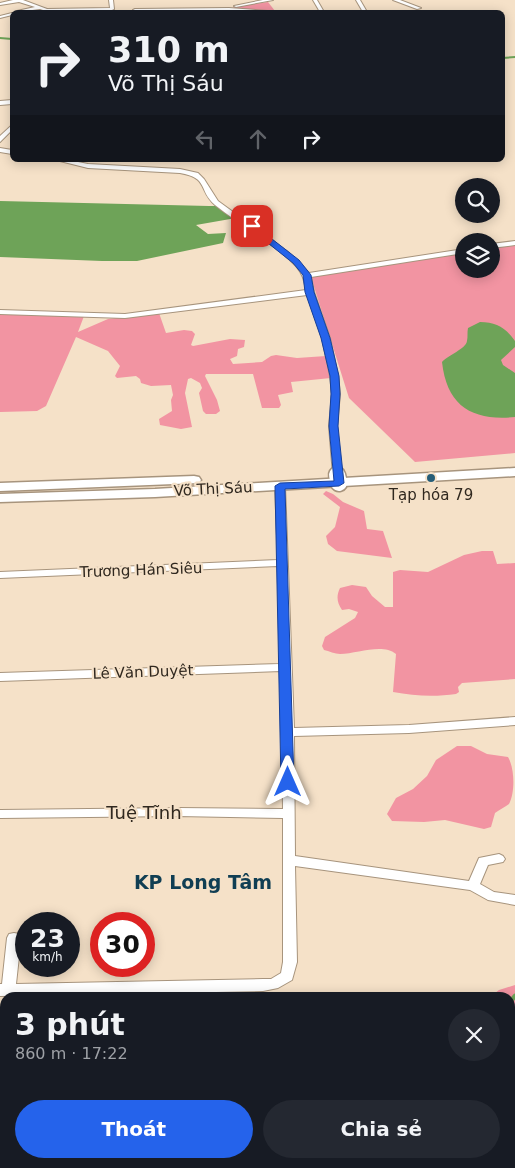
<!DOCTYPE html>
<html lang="vi">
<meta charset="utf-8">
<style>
:root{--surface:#171b24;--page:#242831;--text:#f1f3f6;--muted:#9ea1a6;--accent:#2563eb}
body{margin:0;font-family:"DejaVu Sans",sans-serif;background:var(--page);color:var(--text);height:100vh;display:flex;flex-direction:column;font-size:19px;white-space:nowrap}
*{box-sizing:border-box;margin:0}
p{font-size:16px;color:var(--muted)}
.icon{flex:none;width:28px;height:28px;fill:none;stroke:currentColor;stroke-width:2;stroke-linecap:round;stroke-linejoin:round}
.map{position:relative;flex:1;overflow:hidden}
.side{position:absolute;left:0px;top:992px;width:515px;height:176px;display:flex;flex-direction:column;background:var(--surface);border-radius:15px 15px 0 0;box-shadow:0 2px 12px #0003}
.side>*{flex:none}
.guide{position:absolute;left:10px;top:10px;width:495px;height:152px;border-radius:8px;box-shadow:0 2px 12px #0003;background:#171b24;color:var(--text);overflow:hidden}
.fabs{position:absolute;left:455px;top:178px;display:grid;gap:10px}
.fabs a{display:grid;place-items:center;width:45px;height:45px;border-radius:50%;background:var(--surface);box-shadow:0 2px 12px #0003;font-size:25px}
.speed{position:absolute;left:15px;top:912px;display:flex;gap:10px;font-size:25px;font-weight:700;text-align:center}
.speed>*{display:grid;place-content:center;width:65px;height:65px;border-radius:50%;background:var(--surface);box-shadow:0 2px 12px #0003;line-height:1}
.speed small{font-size:12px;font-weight:400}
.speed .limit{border:8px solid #d22;background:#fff;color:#111}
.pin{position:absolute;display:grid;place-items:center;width:42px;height:42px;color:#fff;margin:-21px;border-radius:10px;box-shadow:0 2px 8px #0006}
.me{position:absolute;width:55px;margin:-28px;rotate:0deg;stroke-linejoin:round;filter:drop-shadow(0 0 4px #0008)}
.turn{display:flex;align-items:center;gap:18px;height:105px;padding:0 15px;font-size:22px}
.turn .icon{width:65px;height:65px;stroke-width:2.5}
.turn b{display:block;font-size:35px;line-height:42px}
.lanes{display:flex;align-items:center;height:48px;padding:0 15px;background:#0003;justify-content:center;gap:25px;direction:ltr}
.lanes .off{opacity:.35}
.round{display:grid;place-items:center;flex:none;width:52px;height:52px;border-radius:26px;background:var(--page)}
.head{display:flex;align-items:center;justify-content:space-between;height:85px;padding:0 15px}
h1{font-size:30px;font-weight:700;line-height:38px}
.primary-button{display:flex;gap:10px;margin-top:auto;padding:10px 15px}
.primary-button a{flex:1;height:58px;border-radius:30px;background:var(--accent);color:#fff;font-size:20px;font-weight:700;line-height:58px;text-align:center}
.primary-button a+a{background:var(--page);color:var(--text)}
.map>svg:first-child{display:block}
</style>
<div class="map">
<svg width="515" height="1168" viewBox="0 0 515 1168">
<rect width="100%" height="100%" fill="#f5e1c8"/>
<!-- green -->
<g fill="#f294a2">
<polygon points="268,2 275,11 233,8 234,7"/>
<polygon points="515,243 515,453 415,462 349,398 310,274 464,251 464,269 491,269 491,246"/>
<polygon points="159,313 166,333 184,330 192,331 195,334 191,345 193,346 230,339 245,340 244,347 238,349 237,356 230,359 233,364 262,362 271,356 276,355 297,358 326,356 331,378 291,382 293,392 278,395 281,405 279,408 262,408 253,374 206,374 205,376 217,400 220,411 216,414 206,414 203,411 199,393 202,388 200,383 191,378 188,379 185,393 192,427 181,429 160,425 159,419 172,411 171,400 173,395 171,385 151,386 141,383 140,379 136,376 117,378 115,376 120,366 108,351 76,337 46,406 37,411 0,412 0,314 84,316 78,332 108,319"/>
<polygon points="326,491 333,494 343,502 364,511 367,529 383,531 392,558 337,551 328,544 326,536 335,527 340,507 323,494"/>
<path d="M482 551H493L497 564 515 563V679L462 683 458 687 459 692 456 694C435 697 414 696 393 692L396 654C382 643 357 654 340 654 335 654 329 651 324 650L322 646 325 637 355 618 358 612 349 609 342 610C337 603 336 596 340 588L352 585 366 587 372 596 385 607H393V572L400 570 428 572 464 555Z"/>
<path d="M457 746H471L487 754 508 757C515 769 515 793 509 804 505 807 499 810 495 813L491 827 484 829 445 820 424 822 392 821 387 814 396 798 413 789 427 776 436 760Z"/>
<polygon points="515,985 515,1012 513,1011 510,1014 510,998 490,997 499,990"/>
</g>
<!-- water -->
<g fill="#6ea358">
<polygon points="0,201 209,206 217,206 236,218 196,225 208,234 226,233 223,243 137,261 102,261 0,257"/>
<path d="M480 322C496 322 506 328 515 341V347L501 360 503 365 515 373V417C473 421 447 407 442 362 448 355 466 349 467 341 468 337 467 332 468 328Z"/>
</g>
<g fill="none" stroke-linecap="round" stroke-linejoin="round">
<!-- stream-far1 -->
<g stroke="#6ea358" stroke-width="2">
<polyline points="0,38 12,39"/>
<polyline points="502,58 515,57"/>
</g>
<!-- stream -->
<g stroke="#6ea358" stroke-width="4.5">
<polyline points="510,1002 515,996"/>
<polyline points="36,1168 52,1164"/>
</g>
<!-- street casing -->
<g stroke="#a7947d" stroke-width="2">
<g id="street">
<polygon points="13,0 23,0 47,9 110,8 109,0 113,0 114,9 112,10 46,11 40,9 17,12 17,11 35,7 19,2 0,5 0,3"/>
<polygon points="263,0 273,0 236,7 234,6"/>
<polygon points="313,0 317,0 324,12 320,12"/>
<polygon points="356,0 360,0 367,12 363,12"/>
<polygon points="393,0 400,0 421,8 417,9"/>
<polygon points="229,8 281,12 229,10 135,11 133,10 135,9"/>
<polygon points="12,13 12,15 0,18 0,16"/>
<polygon points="12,100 12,104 0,105 0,101"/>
<polygon points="12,125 12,130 0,142 0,136"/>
<polygon points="0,148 12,150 12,154 0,152"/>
<path d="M56 160H68L88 164 180 169 198 173 204 179 218 201 288 252 309 273 464 249V253L311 277 314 292 330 338 338 376 340 394 337 426 341 475 340 477 337 478 333 475 329 426 332 394 330 376 322 338 307 295 125 318 0 314V310L125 314 306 290C304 280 303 274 296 266 273 242 241 226 215 205 198 190 209 178 180 173L88 168Z"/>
<polygon points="515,241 515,245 491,248 491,244"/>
<polygon points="280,483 285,486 294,728 409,725 515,717 515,725 409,733 294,736 295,856 469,881 479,858 499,854 503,856 505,859 503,862 488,865 480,884 494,892 515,895 515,905 488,900 470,890 295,866 297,962 292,980 278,988 263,991 0,996 0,984 2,984 7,938 9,934 14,933 19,934 21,938 16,984 263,979 271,979 281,973 283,962 283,818 178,816 0,818 0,810 178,808 283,809 281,671 0,681 0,673 280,664 278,566 0,578 0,572 278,560 275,486"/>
</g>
</g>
<!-- secondary casing -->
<g stroke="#a7947d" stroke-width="3">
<g id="secondary">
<polygon points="515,468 515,476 155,497 0,502 0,494 155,489"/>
<polygon points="194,476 199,477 201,480 199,483 0,491 0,483"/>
</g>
</g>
<!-- primary casing -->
<g stroke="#a7947d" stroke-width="19">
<polyline id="primary" points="337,475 339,483"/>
</g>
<!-- street -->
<use href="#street" fill="#fff" fill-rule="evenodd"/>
<!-- secondary -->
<use href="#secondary" fill="#fff" fill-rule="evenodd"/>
<!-- primary -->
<use href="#primary" stroke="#fff" stroke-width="16"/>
</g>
<!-- route -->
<polygon fill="#2563eb" stroke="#184099" points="249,225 254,225 299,260 311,275 314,292 330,338 339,376 340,394 338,426 344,483 339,486 285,489 294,782 292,785 283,785 281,782 275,486 280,483 334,481 329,426 331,394 330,376 321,338 305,292 303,275 293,263 249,228"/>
<!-- markers -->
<circle fill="#265d78" stroke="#f5e1c8" stroke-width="2" cx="431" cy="478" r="5"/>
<g text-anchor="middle" stroke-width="4.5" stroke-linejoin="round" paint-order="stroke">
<!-- street labels -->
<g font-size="15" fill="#30281f" stroke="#f5e1c8">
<text transform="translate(213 489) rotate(-3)" y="5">Võ Thị Sáu</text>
<text transform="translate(141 570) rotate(-2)" y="5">Trương Hán Siêu</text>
<text transform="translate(143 672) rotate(-2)" y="5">Lê Văn Duyệt</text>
</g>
<!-- poi labels -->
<g font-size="15" fill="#30281f" stroke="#f5e1c8">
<text x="431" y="500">Tạp hóa 79</text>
</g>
<!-- near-street labels -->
<g font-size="18" fill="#30281f" stroke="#f5e1c8">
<text x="144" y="819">Tuệ Tĩnh</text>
</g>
<!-- near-neighbourhood labels -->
<g font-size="19" font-weight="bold" fill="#103e53" stroke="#f5e1c8">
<text x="203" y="889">KP Long Tâm</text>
</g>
</g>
</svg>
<div class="fabs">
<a><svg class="icon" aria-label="search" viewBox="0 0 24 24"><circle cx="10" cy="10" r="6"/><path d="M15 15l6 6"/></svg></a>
<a><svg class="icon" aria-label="layers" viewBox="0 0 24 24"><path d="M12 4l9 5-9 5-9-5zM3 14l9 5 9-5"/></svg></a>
</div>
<div class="speed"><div>23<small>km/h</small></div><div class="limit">30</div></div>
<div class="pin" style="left:252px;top:226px;background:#d93025"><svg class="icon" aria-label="arrive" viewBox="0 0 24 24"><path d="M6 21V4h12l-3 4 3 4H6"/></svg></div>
<svg class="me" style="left:288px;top:782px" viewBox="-20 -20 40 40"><path d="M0-17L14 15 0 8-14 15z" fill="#2563eb" stroke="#fff" stroke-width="4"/></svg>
<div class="guide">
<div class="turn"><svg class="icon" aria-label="right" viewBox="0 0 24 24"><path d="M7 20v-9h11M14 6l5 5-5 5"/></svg><div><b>310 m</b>Võ Thị Sáu</div></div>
<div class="lanes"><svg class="icon off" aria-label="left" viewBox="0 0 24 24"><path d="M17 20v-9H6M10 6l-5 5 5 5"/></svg><svg class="icon off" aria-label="ahead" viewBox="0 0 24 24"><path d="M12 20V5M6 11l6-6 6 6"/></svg><svg class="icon" aria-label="right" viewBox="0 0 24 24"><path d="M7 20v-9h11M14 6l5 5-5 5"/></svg></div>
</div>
<section class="side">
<div class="head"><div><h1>3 phút</h1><p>860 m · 17:22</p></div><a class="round"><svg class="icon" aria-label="close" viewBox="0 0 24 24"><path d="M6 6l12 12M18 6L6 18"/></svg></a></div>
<div class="primary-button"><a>Thoát</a><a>Chia sẻ</a></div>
</section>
</div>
